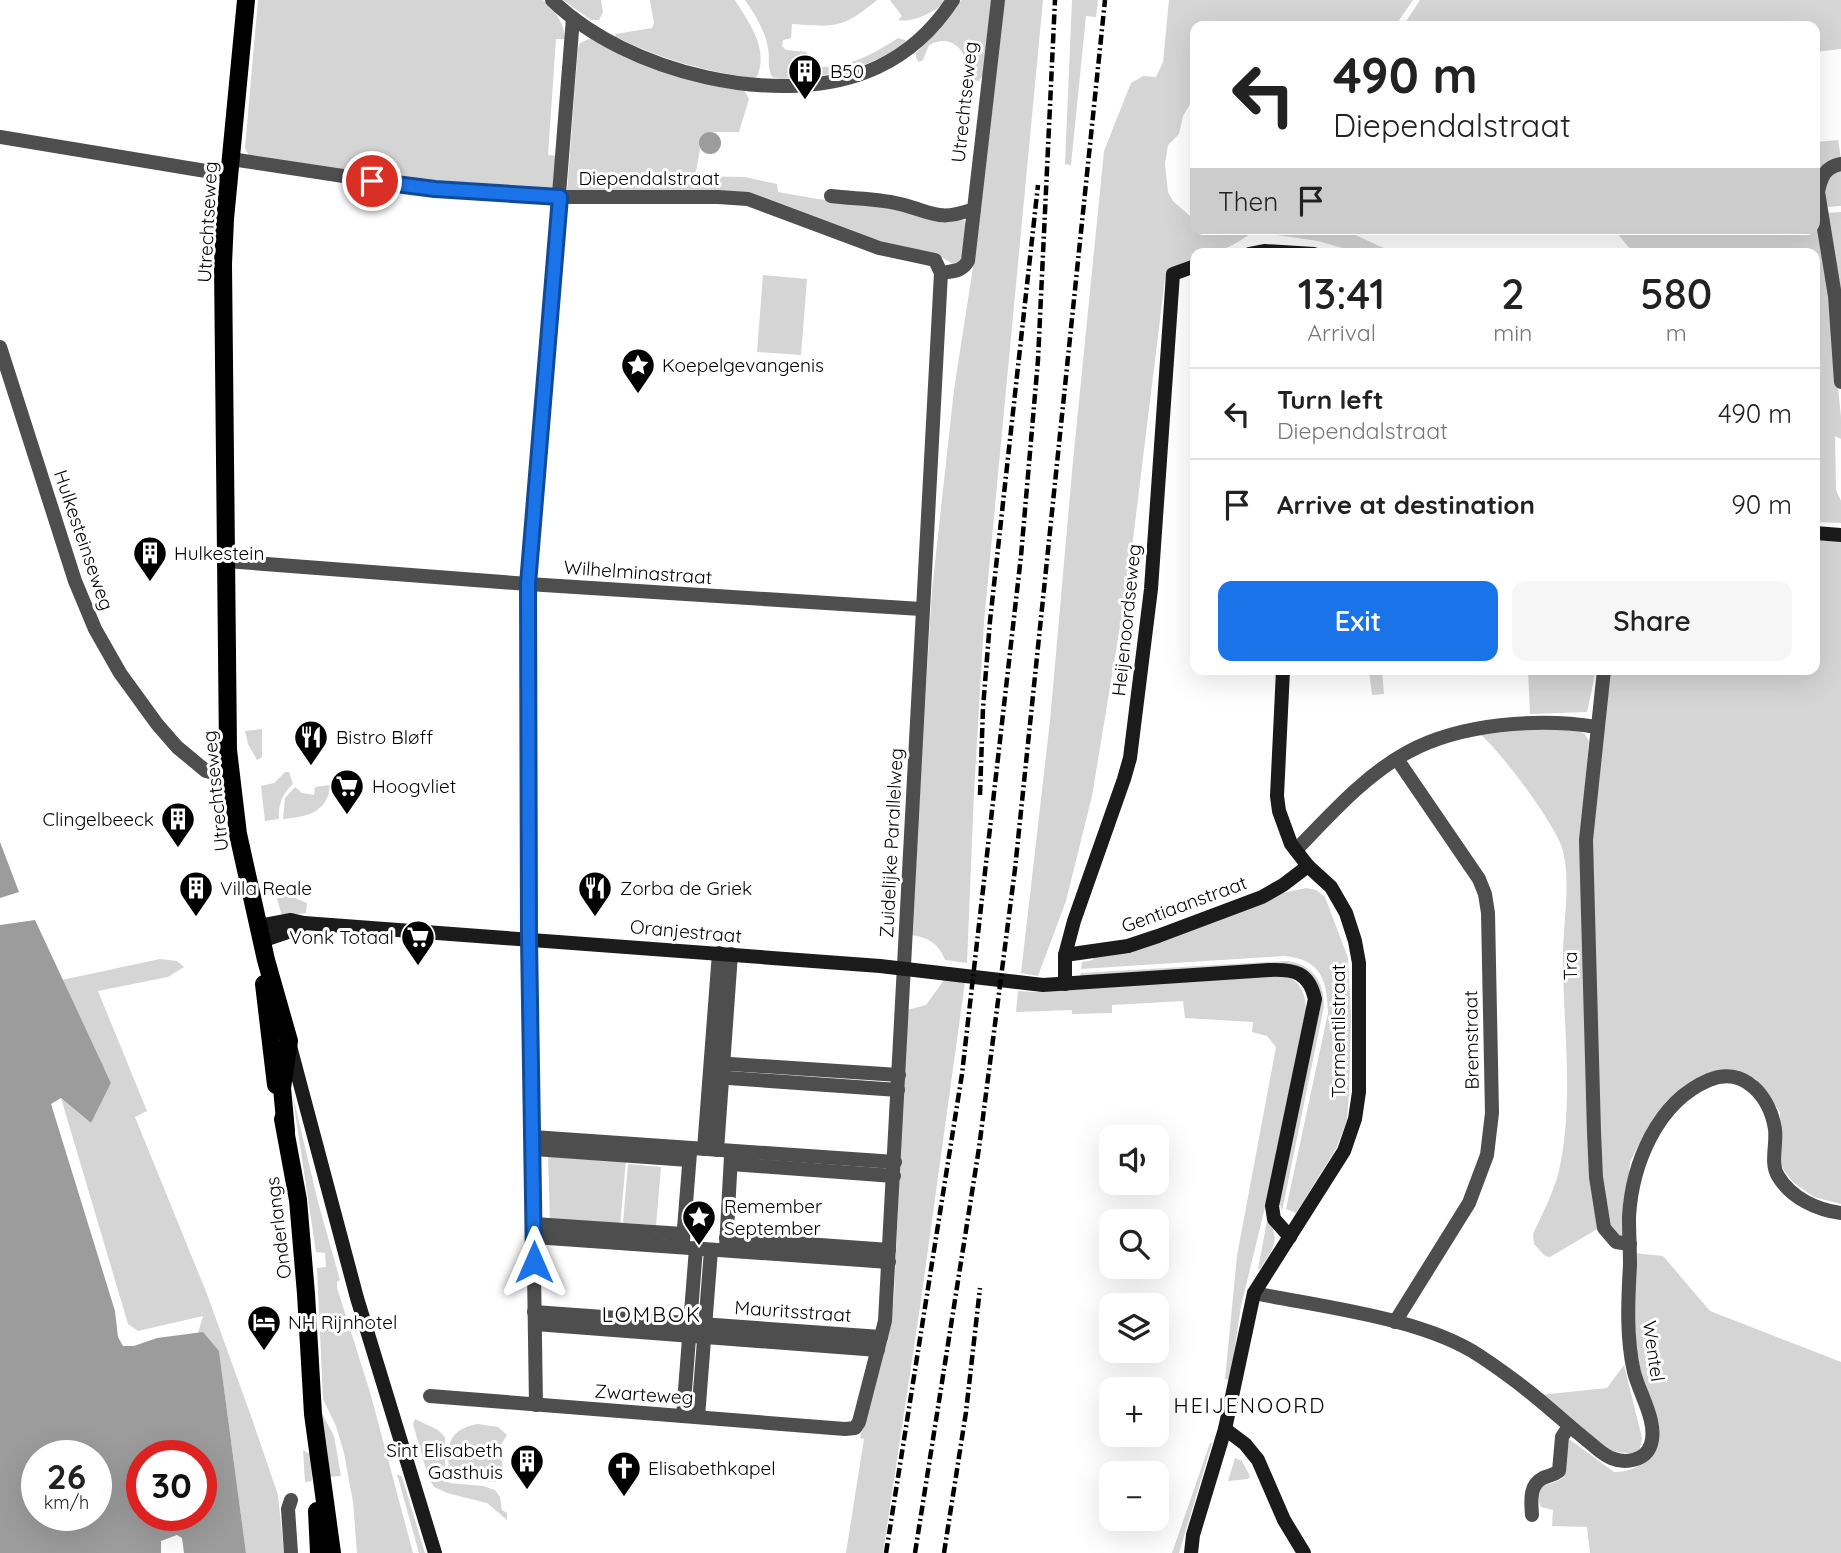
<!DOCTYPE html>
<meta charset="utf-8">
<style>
:root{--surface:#fff;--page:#f6f6f6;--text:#222;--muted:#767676;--line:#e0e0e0;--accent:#1a73e8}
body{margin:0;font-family:Quicksand,sans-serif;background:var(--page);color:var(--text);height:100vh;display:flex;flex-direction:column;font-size:26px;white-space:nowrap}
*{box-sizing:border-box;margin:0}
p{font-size:23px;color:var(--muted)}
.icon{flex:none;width:38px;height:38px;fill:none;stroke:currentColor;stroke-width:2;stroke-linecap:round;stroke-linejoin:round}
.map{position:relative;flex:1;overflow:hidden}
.details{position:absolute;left:1190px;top:248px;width:630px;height:427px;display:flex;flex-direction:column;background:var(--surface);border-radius:14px;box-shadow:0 7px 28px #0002}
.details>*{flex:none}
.top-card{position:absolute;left:1190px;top:21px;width:630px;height:214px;border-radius:14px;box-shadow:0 7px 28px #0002;background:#fff;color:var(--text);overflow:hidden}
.tools{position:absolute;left:1099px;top:1125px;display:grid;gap:14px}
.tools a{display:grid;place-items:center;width:70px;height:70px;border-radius:14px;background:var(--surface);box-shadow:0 7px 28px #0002;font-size:35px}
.speed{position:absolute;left:21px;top:1440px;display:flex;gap:14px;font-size:35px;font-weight:700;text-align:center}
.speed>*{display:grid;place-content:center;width:91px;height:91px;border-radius:50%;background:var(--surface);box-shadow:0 7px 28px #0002;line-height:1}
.speed small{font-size:18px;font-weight:400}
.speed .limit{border:10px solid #d22;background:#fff;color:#111}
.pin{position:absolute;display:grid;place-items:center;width:60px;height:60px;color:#fff;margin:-30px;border:4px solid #fff;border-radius:50%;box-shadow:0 2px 7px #0007}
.me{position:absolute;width:77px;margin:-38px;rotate:0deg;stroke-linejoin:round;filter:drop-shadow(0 0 5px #0008)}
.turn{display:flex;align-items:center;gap:24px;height:147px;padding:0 28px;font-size:32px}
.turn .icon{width:91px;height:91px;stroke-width:2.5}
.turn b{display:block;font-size:49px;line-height:60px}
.then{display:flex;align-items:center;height:66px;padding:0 28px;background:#0003;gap:14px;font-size:26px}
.eta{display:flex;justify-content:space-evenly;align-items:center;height:119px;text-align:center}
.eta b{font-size:42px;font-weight:600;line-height:49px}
.primary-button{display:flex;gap:14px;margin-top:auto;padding:14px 28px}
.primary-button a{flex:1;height:80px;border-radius:14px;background:var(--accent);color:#fff;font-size:28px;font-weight:600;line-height:80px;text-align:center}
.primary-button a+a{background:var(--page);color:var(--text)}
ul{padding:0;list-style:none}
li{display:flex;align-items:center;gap:21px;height:91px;padding:0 28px;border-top:2px solid var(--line)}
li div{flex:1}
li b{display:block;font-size:26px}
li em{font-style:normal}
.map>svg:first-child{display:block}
</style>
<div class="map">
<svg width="1841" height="1553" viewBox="0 0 1841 1553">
<rect width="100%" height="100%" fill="#fff"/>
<!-- green -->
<g fill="#d5d5d5">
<path d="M258 0H543C555 12 564 21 565 39H556L548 155 557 156 555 188 552 192 397 179 249 156 245 148Z"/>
<polygon points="563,0 601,0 603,12 599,20 591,20"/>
<path d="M650 0H735C749 23 769 48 757 77L753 78C704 71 660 59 616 37L615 34 652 28 654 23Z"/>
<path d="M745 0H877C842 29 836 27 792 24L791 38 783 40 782 46 786 50 807 52 804 78 781 79 772 77C767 67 770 58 768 48 765 30 755 15 745 0Z"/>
<path d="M890 0H946C936 12 913 23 898 20L902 16Z"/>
<path d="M961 0H992L983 75 979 81 965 79 963 75 966 59C959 43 946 36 929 45L923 60 919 62 916 58V53L941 27Z"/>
<path d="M1002 0H1043L984 622 974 793 967 963 945 960C939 944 928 937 911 935L932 590 954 390 973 267 977 208Z"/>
<polygon points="1072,0 1098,0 1096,17 1086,16 1071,165 1065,164"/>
<path d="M1169 0H1413L1395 26H1195V96L1183 116 1179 134 1168 145 1165 164 1168 192 1173 201 1190 216 1195 218V229H1233L1250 234C1232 247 1217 254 1195 254V260L1169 273 1165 279 1129 572 1092 796 1066 901 1038 976 1021 973 1050 721 1073 461 1104 151 1131 83 1143 76 1156 77 1163 62Z"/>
<polygon points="1420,0 1841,0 1841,49 1815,52 1815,26 1403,26"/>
<polygon points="591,38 744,90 749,99 739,132 709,132 699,146 700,150 695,176 745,177 777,184 778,192 818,199 903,208 959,219 964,220 967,226 961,261 953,264 938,255 901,249 770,201 567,192 578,48 580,43"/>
<path d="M898 38 905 40V44C871 65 851 71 812 77L813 67C847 68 871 56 898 38Z"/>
<polygon points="1838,140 1841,159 1821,167 1815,177 1815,142"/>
<path d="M1841 170V206L1826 207C1823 186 1822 180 1841 170Z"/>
<polygon points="1841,212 1841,292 1826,213"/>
<polygon points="1815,214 1824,255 1841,417 1841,439 1835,436 1836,490 1841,501 1841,523 1815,522 1815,254 1634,254 1614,229 1815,229"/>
<polygon points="1273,229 1342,229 1397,254 1363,254 1318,241 1270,234"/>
<polygon points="763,275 807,279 801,355 757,352"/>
<polygon points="1815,541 1841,541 1841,1204 1814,1197 1793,1182 1785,1172 1781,1164 1780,1112 1756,1079 1734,1073 1659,1116 1641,1140 1630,1162 1623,1237 1614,1233 1608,1224 1604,1195 1600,1134 1592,826 1610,670 1815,670"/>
<polygon points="1369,670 1382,670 1384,694 1372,695"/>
<polygon points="1528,670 1596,670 1587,712 1530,714"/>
<path d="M1538 728 1581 732 1585 734 1589 741 1580 843 1593 1197 1599 1228 1550 1257 1545 1256 1534 1244 1533 1234C1542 1215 1552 1195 1558 1175 1575 1104 1563 1029 1563 957 1563 923 1571 885 1563 851 1557 826 1501 752 1481 735Z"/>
<polygon points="262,729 262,757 257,760 248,744 245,731"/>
<path d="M285 772H289L293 784C282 794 278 805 279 819L265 821 261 786 274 783Z"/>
<path d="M330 785C328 813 306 817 283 819L285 798 295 787 302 793 314 795 315 787Z"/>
<path d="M1306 888 1316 890 1325 897 1348 958 1351 1019 1349 1093 1347 1120 1336 1149 1296 1213 1286 1209 1328 1013C1327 980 1321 959 1284 956L1081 969 1082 962 1093 960V956L1273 895Z"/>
<polygon points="283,893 307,903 306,913 282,916 277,899"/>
<polygon points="160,959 177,961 184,967 168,977 98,991 147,1111 135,1117 207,1294 252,1419 278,1495 284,1553 246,1553 219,1351 203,1333 198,1333 203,1316 138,1331 128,1324 61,1098 91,1123 111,1083 62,980"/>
<path d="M1287 961C1312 964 1324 981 1324 1006L1282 1211 1279 1201 1320 1010 1310 975 1080 976 1081 973Z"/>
<path d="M1286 975C1302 984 1306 994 1306 1012L1277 1158 1241 1306 1230 1380 1225 1379 1237 1256 1276 1047 1267 1036 1252 1032 1253 1022 1185 1018 1183 1001 1112 1005V1013L1072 1014V1010L1016 1012 1018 991 1037 992Z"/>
<polygon points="944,980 965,982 920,1307 883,1553 846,1553 864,1439 860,1438 891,1319 894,1297 907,1010 926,1005"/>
<polygon points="292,1092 318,1202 340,1280 337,1282 337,1288 370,1392 413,1553 357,1553 353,1502 344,1453 336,1426 323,1399 317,1268 326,1267 325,1253 316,1252"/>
<polygon points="548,1154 626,1160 620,1226 550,1222"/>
<polygon points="628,1164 661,1167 656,1225 623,1223"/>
<path d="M1267 1221C1283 1238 1271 1251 1260 1269H1258Z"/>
<path d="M1633 1253 1663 1256 1710 1311 1841 1362V1553H1590L1587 1527 1552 1526 1553 1510 1541 1507C1530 1481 1551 1488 1564 1477L1569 1439 1614 1472C1632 1472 1644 1465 1654 1450L1649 1410 1636 1347Z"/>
<polygon points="1624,1365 1642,1438 1640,1449 1635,1454 1611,1451 1540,1395 1607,1388"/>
<polygon points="320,1410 334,1436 341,1476 327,1477"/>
<polygon points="415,1419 438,1430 445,1437 445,1463 449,1483 483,1486 495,1490 500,1497 502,1510 507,1513 507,1520 487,1503 447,1493 434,1487 428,1476 413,1424"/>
<path d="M478 1424 498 1427 507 1435 499 1448C500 1461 508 1470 497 1482L458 1480 451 1475C444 1448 448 1429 478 1424Z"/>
<polygon points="1210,1443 1212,1443 1179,1553 1172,1553"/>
<polygon points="303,1450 311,1455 312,1481 305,1482"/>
<polygon points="1235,1458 1242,1461 1250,1476 1248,1479 1228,1481"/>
<polygon points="397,1474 402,1477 425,1553 419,1553"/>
</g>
<!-- water -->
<g fill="#9c9c9c" fill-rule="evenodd">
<circle cx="710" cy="143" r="11"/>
<polygon points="0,842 19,892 0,898"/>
<path d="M35 920 111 1083 91 1123 61 1098 51 1104 115 1311 118 1337 123 1346H134L157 1338 203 1332 219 1351 246 1553H184L182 1538 177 1535 161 1541V1553H0V925ZM37 1456H96V1516H37ZM142 1456H201V1516H142Z"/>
</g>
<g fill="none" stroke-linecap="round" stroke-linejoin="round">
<!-- street -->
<g stroke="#4e4e4e" stroke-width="14">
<path d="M552 0C625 72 783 112 878 67 910 52 934 29 953 0"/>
<polyline points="0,137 230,175"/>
<polyline points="231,159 396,184 475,192 560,197 718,197 748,199 879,248 935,260 941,273 885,1321 859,1422 855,1428 845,1429 430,1396"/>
<path d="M1841 164C1825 167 1821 177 1818 192L1835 296 1841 382"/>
<path d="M831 196C854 199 881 198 904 205 936 214 939 221 974 209L998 0"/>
<path d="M941 273C952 271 962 272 968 261L974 209"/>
<polyline points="0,347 75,581 95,629 120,673 157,724 177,747 206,771 230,777"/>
<polyline points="226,561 528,584 921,609"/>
<polyline points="1604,670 1586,840 1594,1132 1596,1177 1604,1228 1616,1242 1630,1244"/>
<path d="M1296 850C1330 815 1365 775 1408 752 1461 723 1539 718 1597 727"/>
<polyline points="715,1063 899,1075"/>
<polyline points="714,1077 898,1090"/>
<polyline points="533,1137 895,1162"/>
<polyline points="534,1149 689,1160"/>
<polyline points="704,1149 719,953"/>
<polyline points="717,1150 731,954"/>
<polyline points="731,1164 894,1176"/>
<polyline points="534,1224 683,1234"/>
<polyline points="534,1237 889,1262"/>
<polyline points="726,1238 889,1250"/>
<polyline points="683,1241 690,1153"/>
<polyline points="726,1248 731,1156"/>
<path d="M1254 1293C1322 1307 1423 1318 1480 1356 1498 1368 1516 1381 1532 1394 1552 1410 1570 1427 1589 1442 1596 1448 1603 1455 1611 1458 1625 1464 1646 1461 1651 1444 1658 1422 1639 1393 1634 1372 1626 1338 1628 1299 1630 1265 1630 1249 1629 1233 1629 1217 1632 1164 1657 1102 1709 1080 1744 1065 1770 1097 1775 1129 1777 1145 1770 1163 1778 1176 1791 1198 1817 1210 1841 1213"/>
<polyline points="534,1312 881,1337"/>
<polyline points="1395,1322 1469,1203 1487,1155 1492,1113 1488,913 1485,894 1479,879 1397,759"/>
<polyline points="535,1324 878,1350"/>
<polyline points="536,1405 529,938 528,584 573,18"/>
<polyline points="683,1416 696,1248"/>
<polyline points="698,1417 711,1250"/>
<polyline points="291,1500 288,1509 291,1553"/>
<path d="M1532 1515C1531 1501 1529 1485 1543 1478 1550 1475 1554 1475 1559 1471L1562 1437 1569 1426"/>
</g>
<!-- secondary -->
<g stroke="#1b1b1b" stroke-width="14">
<polyline points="1249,254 1264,251 1314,254"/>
<polyline points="1815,533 1841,535"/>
<path d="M259 926 291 920 304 923 880 966 1043 985 1269 970C1294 969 1309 972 1315 999L1272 1206 1274 1219 1290 1237"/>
<polyline points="262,941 297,929 304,923"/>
<polyline points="1065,955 1128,946 1158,936 1262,897 1283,885 1308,866"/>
<polyline points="1065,984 1065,955 1074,921 1124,779 1130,758 1151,589 1173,274 1195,266"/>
<polyline points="290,1046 357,1298 435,1553"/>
<polyline points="1225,1429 1245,1444 1258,1460 1284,1520 1304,1553"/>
<polyline points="1191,1553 1193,1535 1225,1429 1254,1293 1344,1151 1355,1119 1359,1092 1359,963 1355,941 1346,913 1331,887 1308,866 1291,844 1279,811 1277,796 1283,670"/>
</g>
<!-- primary -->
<g stroke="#000" stroke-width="18">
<polyline points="246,0 225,219 223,264 228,750 238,834 266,960 289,1041 282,1088 286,1131"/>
<polyline points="264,984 276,1085"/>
<polyline points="283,1119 298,1200 306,1294 313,1414 332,1553"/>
<polyline points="317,1511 319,1553"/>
</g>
<!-- rail -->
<g stroke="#000" stroke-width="4.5" stroke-dasharray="10 3.5 2 3.5" stroke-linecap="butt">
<polyline points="980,795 983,708 990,621 1038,185"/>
<polyline points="886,1553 962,1074 1021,556 1038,360 1055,0"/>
<polyline points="915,1553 979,1148 1015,869 1105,0"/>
<polyline points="944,1553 966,1412 980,1288"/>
</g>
</g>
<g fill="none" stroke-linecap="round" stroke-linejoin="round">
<!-- route casing -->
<g stroke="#114b97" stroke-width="18">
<polyline id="route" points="372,181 435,189 560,197 528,584 529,938 534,1262"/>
</g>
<!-- route -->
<use href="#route" stroke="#1a73e8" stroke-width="12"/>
</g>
<!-- icons -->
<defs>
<g id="building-pin" transform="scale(1.75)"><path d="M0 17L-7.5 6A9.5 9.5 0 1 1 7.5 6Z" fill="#000" stroke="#fff"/><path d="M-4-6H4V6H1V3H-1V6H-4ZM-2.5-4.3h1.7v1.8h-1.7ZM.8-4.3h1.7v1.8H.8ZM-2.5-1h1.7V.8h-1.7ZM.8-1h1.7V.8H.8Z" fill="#fff"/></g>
<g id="sight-pin" transform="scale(1.75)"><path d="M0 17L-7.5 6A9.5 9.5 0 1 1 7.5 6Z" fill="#000" stroke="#fff"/><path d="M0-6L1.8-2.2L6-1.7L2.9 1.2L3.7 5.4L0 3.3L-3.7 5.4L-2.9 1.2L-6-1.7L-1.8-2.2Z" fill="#fff"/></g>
<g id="restaurant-pin" transform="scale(1.75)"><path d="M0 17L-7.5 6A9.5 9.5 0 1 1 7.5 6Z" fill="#000" stroke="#fff"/><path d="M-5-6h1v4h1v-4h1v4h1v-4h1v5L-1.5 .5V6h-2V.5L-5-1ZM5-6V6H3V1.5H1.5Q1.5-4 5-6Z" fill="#fff"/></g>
<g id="supermarket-pin" transform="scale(1.75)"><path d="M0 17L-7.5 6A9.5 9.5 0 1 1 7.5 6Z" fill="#000" stroke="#fff"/><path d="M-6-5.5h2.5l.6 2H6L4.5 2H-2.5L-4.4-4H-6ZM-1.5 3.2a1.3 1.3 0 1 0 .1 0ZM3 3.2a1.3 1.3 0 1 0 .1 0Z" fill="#fff"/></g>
<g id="hotel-pin" transform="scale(1.75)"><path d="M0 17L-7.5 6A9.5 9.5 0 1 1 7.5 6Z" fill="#000" stroke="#fff"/><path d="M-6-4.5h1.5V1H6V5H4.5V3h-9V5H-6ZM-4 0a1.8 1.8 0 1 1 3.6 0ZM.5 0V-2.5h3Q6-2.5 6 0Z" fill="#fff"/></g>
<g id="church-pin" transform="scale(1.75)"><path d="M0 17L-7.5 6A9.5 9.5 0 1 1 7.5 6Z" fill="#000" stroke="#fff"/><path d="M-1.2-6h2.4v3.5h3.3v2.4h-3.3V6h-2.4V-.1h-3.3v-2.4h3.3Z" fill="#fff"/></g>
</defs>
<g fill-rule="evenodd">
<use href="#building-pin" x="805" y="71"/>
<use href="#sight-pin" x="638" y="365"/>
<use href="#building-pin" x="150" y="553"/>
<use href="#restaurant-pin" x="311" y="737"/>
<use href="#supermarket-pin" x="347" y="786"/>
<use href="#building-pin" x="178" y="819"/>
<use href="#building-pin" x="196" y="888"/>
<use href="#restaurant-pin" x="595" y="888"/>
<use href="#supermarket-pin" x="418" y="937"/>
<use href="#sight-pin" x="699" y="1217"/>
<use href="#hotel-pin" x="264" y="1322"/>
<use href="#building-pin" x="527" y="1461"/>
<use href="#church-pin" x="624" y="1468"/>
</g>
<g text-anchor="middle" stroke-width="6" stroke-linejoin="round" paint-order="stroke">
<!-- poi labels -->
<g font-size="19" fill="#000" stroke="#fff" text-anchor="start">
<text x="830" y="78">B50</text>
<text x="662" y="372">Koepelgevangenis</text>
<text x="174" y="560">Hulkestein</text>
<text x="336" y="744">Bistro Bløff</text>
<text x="372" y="793">Hoogvliet</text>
<text x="154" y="826" text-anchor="end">Clingelbeeck</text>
<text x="220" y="895">Villa Reale</text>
<text x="620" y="895">Zorba de Griek</text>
<text x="394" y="944" text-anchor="end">Vonk Totaal</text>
<text x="724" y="1213">Remember<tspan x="724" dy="22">September</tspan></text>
<text x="288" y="1329">NH Rijnhotel</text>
<text x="503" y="1457" text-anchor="end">Sint Elisabeth<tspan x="503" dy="22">Gasthuis</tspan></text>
<text x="648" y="1475">Elisabethkapel</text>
</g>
<!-- street labels -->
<g font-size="19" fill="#000" stroke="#fff">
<text transform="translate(964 102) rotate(-84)" y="7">Utrechtseweg</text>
<text x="649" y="185">Diependalstraat</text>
<text transform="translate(207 222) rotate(-87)" y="7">Utrechtseweg</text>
<text transform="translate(84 540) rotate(71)" y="7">Hulkesteinseweg</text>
<text transform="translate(638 572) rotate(4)" y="7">Wilhelminastraat</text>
<text transform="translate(1126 620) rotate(-84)" y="7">Heijenoordseweg</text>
<text transform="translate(215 791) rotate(-96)" y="7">Utrechtseweg</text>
<text transform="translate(891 843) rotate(-87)" y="7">Zuidelijke Parallelweg</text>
<text transform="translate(1184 904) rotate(-20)" y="7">Gentiaanstraat</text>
<text transform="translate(686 931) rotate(5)" y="7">Oranjestraat</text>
<text transform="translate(1570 966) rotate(-91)" y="7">Tra</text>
<text transform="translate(1338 1031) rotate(-90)" y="7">Tormentilstraat</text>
<text transform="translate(1471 1040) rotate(-91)" y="7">Bremstraat</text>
<text transform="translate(278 1228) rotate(-97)" y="7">Onderlangs</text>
<text transform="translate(793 1311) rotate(4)" y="7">Mauritsstraat</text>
<text transform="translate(1654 1351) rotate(82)" y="7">Wentel</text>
<text transform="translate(644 1394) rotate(4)" y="7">Zwarteweg</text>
</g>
<!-- neighbourhood labels -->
<g font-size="21" letter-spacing="2" fill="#000" stroke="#fff">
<text x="652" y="1322">LOMBOK</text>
<text x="1250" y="1413">HEIJENOORD</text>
</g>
</g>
</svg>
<div class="tools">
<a><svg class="icon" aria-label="sound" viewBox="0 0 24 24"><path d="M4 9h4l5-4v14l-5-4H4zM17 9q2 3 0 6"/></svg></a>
<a><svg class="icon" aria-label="search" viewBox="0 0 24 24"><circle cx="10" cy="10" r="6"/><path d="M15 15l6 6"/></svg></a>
<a><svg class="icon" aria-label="layers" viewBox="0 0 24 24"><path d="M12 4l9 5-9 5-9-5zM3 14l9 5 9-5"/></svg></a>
<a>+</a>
<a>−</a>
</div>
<div class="speed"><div>26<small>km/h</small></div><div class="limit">30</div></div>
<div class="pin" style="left:372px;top:181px;background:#d93025"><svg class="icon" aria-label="arrive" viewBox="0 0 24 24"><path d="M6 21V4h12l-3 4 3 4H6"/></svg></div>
<svg class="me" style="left:534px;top:1262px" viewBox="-20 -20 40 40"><path d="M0-17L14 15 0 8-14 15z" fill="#1a73e8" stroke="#fff" stroke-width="4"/></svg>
<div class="top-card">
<div class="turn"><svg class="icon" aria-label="left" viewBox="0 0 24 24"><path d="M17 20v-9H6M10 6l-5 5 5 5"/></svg><div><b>490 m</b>Diependalstraat</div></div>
<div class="then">Then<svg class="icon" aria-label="arrive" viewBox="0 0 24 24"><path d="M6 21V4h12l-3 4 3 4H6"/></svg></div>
</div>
<section class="details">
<div class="eta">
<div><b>13:41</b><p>Arrival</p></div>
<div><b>2</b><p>min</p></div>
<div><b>580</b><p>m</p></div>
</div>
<ul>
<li><svg class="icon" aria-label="left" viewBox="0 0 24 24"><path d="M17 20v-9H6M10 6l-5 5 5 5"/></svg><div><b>Turn left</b><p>Diependalstraat</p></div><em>490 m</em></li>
<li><svg class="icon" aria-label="arrive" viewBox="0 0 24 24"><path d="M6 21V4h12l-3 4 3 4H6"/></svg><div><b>Arrive at destination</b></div><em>90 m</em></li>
</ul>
<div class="primary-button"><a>Exit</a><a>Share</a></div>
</section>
</div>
